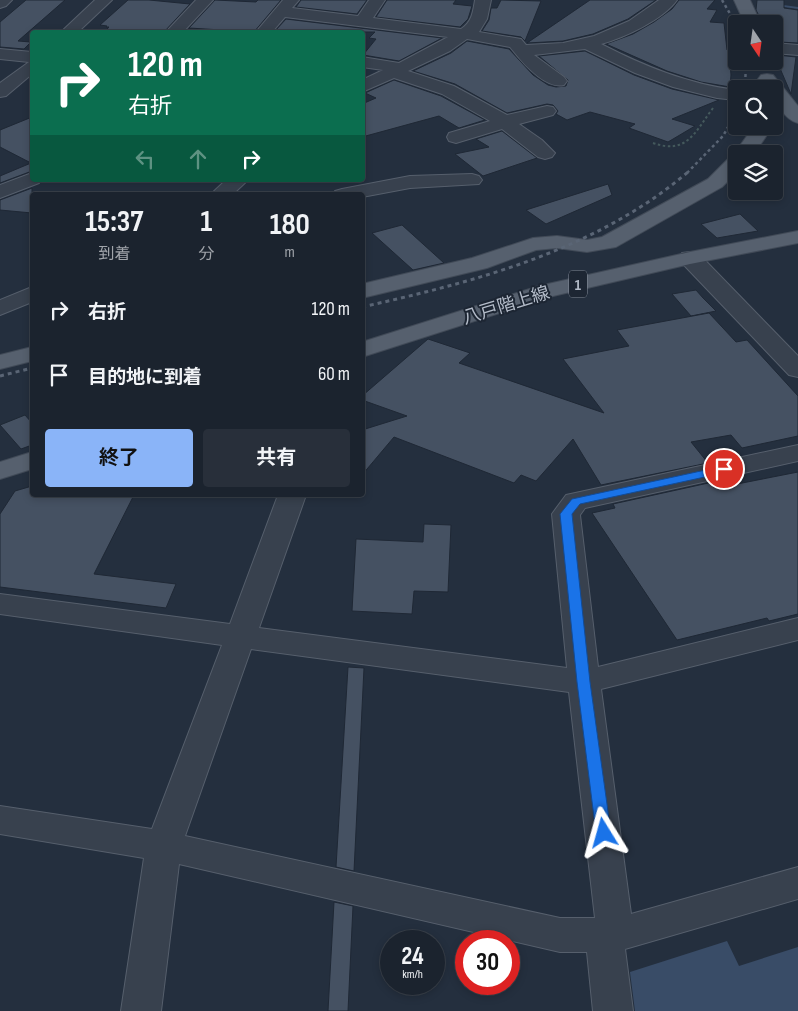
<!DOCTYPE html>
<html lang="ja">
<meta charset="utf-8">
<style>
:root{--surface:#1b232e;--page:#282f3a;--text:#f1f3f6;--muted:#a0a4aa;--line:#39404a;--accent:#8ab4f8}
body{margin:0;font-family:"Sofia Sans Condensed","Noto Sans JP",sans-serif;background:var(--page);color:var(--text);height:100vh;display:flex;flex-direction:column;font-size:19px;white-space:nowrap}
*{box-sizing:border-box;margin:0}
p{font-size:16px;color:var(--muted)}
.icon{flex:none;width:28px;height:28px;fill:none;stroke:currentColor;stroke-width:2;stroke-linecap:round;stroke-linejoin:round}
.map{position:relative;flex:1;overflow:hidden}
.sheet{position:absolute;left:30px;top:192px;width:335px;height:305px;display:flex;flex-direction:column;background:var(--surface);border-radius:5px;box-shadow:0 2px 8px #0003,0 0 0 1px var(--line)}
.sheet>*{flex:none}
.hud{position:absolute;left:30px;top:30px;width:335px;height:152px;border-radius:5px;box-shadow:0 2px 8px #0003,0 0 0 1px var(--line);background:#0b6e4f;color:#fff;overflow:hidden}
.needle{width:32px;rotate:167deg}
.buttons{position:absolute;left:728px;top:15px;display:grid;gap:10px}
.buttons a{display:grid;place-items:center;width:55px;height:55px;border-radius:5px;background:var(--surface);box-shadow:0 2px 8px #0003,0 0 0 1px var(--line);font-size:25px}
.speed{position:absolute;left:380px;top:930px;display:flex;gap:10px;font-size:25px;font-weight:700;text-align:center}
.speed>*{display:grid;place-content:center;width:65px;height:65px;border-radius:50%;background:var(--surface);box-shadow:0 2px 8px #0003,0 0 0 1px var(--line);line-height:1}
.speed small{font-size:12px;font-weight:400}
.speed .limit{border:8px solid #d22;background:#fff;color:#111}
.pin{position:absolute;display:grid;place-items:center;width:42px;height:42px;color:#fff;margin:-21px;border:2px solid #fff;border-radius:50%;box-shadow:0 1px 5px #0007}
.me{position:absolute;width:55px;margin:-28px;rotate:352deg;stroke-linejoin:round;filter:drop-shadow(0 0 4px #0008)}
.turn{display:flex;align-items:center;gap:18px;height:105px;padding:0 15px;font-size:22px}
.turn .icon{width:65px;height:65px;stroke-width:2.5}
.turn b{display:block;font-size:35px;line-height:42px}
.lanes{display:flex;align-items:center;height:48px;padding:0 15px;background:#0003;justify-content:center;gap:25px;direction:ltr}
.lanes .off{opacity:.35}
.eta{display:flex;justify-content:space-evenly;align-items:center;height:85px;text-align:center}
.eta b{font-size:30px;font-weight:700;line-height:35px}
.cta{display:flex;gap:10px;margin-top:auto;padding:10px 15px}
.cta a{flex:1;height:58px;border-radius:5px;background:var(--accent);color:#111;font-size:20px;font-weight:700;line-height:58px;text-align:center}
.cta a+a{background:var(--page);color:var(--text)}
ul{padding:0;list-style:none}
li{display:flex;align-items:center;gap:15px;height:65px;padding:0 15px}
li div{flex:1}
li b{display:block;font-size:19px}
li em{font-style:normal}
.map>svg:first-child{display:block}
</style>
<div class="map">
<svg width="798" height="1011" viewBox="0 0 798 1011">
<rect width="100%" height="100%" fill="#242f3e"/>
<!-- water -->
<polygon fill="#394c67" points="727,941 739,966 798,947 798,1011 635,1011 630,972"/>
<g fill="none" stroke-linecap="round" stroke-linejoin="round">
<!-- stream -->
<polygon fill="#394c67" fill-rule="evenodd" points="776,4 798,7 798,9 777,6 776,6"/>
</g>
<!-- building -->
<g fill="#455162" stroke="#1f2835">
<polygon points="26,0 65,0 18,41 31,42 24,49 0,47 0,22"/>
<polygon points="128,0 149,0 190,4 164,32 112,30 107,29 109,27 106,27 107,26 100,25"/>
<polygon points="215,0 256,2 258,0 281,0 254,32 189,28"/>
<polygon points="301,0 367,0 357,14 296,7"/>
<polygon points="387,0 456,0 453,4 472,6 468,19 460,27 376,17"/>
<polygon points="501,0 541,1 525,41 521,37 482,31 489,20 491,8 497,8"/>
<polygon points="590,0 656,0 628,19 593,34 563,41 527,43"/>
<polygon points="679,0 715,0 707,9 717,10 710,22 724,23 727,50 729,48 731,75 730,87 701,82 667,71 606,44 633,34 654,22 672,9"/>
<polygon points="757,0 784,0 784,8 798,10 798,43 779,42 780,35 777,34 776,23 762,22 756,10"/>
<polygon points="286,19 442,38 399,61 363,55 376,39 369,38 375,32 274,32"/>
<polygon points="467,41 509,49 533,75 548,85 556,87 566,86 568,80 539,56 585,51 634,75 672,89 719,100 672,119 695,126 668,142 629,128 635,124 590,112 567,120 556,114 558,111 553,105 547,104 507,113 455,84 413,71 451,53"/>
<polygon points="777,55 796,57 791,94 776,59"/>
<polygon points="394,80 441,96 485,120 459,128 439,116 362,137 362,104 376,98 365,93"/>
<polygon points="32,117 32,171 0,183 0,176 31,163 0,147 0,130"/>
<polygon points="502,131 537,158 483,176 455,154 489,147 476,139"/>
<polygon points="608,184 612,195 546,224 526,210"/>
<polygon points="32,188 32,213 0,210 0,200"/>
<polygon points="740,214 758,231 717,238 701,224"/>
<polygon points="402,225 444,263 413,270 372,233"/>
<polygon points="696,290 703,298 716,311 691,316 672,294"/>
<polygon points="709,313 736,342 747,340 798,396 798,436 742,448 731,435 691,442 708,463 601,485 573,439 536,481 521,475 514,483 394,437 362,475 362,430 407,416 362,400 362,396 428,339 470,353 459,363 604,413 563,359 629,346 617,330"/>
<polygon points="25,415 32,423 32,445 21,449 0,425"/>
<polygon points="798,472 798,614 769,621 767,618 677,640 592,513 615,508 613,504 722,480 727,486"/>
<polygon points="32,486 32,495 134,495 94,574 176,584 166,608 0,587 0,514 15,491"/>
<polygon points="424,524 451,525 448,592 414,591 412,614 352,611 356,539 423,542"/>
<polygon points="348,667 364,668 354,871 336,867"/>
<polygon points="334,902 353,906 348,1011 328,1011"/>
</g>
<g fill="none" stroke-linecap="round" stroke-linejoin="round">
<!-- minor casing -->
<g stroke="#565f6c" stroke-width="2">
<g id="minor">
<polygon points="0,0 12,0 6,6 0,8"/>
<polygon points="95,0 112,0 78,32 61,32"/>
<polygon points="196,0 213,0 183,32 166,32"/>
<path d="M283 0H299L292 8 358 16 369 0H385L373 18 461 29C472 22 473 12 475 0H491L487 19 479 32 521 39 526 45 563 43 594 36 629 21 659 0H677C664 19 624 38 601 44 644 66 688 84 736 90V100L717 98 673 87 635 73 585 49 534 55 564 77 567 81 564 85C545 90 521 61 510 47L467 39 450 51 408 71 454 86 507 115 547 106 553 107 556 111 553 115 519 124 542 140 555 153 552 157 545 159 538 157 502 129 456 143 449 141 447 137 449 133 490 121 442 94 394 78 362 92V80L383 70 362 67V57L399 63 448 37 285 17 272 32H256Z"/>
<polygon points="774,43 798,45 798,55 774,53"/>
<polygon points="0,49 32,52 32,74 6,96 0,97 0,83 29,62 0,59"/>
<polygon points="32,173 32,180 41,180 39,183 0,198 0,185"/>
<polygon points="472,174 479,176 482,180 479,184 410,188 362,197 362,195 332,195 335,191 342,189 410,176"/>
<polygon points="226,180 248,180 232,195 210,195"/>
<polygon points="690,252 698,253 798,356 798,377 789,375 682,263 679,258 682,253"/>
<polygon points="32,287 32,302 0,315 0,300"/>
<path d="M798 445V461L585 508 580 515 598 667 798 618V640L601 689 631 914 798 867V899L625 949 633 1011H593L587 952H560L179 864 161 1011H121L144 858 0 834V806L152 829 222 645 0 614V594L230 624 278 495H306L259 628 567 668 552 514 566 495ZM251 649 569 692 595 918H560L185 836Z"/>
</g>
</g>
<!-- major casing -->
<g stroke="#414a57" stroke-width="2">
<g id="major">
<polygon points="734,0 750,0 761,24 745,24"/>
<path d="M767 74 773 75 798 106V123C785 120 774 102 774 89H766L758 79 761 75Z"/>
<polygon points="754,126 773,126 754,154 736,154 736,173 722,187 616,247 587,252 557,248 536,250 487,268 362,298 362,284 472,258 533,238 557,236 587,240 602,237 708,179 729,158 736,156 734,154"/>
<polygon points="798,231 798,243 690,264 553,296 362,357 362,342 539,286 690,252"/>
<polygon points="32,347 32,361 0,369 0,355"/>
<polygon points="32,452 32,469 0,479 0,462"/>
</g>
</g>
<!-- path -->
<path stroke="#44595c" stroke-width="2" stroke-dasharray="2.5 2.5" stroke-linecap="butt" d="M653 143C687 155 695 132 713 108"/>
<!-- minor -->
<use href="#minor" fill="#38414e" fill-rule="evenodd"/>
<!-- major -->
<use href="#major" fill="#56606e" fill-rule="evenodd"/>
<!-- rail-far1 -->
<g stroke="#5a6575" stroke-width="2.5" stroke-dasharray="3 3" stroke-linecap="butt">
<polyline points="722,0 736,24"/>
<polyline points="745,89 746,61"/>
<polyline points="687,173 723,136 736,113"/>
</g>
<!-- rail -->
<g stroke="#5a6575" stroke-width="3" stroke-dasharray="4 4" stroke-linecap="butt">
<path d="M362 307C478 281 596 250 688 172"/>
<polyline points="0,376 32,368"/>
</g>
</g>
<!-- route -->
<polygon fill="#1a73e8" stroke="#114b97" points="724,466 730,469 728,472 580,504 572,514 590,682 611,833 609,837 604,839 599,837 596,833 577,682 560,514 572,499"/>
<g text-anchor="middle" stroke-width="4" stroke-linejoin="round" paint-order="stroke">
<!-- shield labels -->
<rect fill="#1d2633" stroke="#878f9c" stroke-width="1" x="569" y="270.5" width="18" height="27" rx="4"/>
<g font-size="16" font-weight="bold" fill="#b4bcc9">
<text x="578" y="290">1</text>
</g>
<!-- street labels -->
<g font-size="18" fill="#b4bcc9" stroke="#1d2633">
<text transform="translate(506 305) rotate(-17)" y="6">八戸階上線</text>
</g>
</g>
</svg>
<div class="buttons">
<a><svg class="needle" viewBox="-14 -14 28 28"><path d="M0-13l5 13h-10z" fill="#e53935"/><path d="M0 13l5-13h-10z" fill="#a0a4aa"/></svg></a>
<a><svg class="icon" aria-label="search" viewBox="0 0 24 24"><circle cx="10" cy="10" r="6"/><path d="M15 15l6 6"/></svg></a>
<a><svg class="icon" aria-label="layers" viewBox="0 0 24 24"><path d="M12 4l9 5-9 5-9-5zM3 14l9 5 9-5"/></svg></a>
</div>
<div class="speed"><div>24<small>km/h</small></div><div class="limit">30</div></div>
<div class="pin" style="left:724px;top:469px;background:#d93025"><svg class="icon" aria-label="arrive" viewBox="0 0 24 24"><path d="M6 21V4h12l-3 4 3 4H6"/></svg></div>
<svg class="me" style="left:604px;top:833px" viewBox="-20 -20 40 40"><path d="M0-17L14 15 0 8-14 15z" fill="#1a73e8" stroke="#fff" stroke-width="4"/></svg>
<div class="hud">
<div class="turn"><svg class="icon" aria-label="right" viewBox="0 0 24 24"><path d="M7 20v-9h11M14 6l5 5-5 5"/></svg><div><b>120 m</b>右折</div></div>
<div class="lanes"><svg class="icon off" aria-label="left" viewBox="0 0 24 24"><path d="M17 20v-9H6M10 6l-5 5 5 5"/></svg><svg class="icon off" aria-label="ahead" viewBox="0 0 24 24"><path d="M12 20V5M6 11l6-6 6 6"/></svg><svg class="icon" aria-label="right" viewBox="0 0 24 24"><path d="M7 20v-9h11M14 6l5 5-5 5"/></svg></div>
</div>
<section class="sheet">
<div class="eta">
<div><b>15:37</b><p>到着</p></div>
<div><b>1</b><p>分</p></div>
<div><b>180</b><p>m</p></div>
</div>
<ul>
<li><svg class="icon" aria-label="right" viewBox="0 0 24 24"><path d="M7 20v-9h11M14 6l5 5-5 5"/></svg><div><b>右折</b></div><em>120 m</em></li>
<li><svg class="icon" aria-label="arrive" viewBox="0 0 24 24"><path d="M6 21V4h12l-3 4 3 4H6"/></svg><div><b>目的地に到着</b></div><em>60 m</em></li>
</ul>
<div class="cta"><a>終了</a><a>共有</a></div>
</section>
</div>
